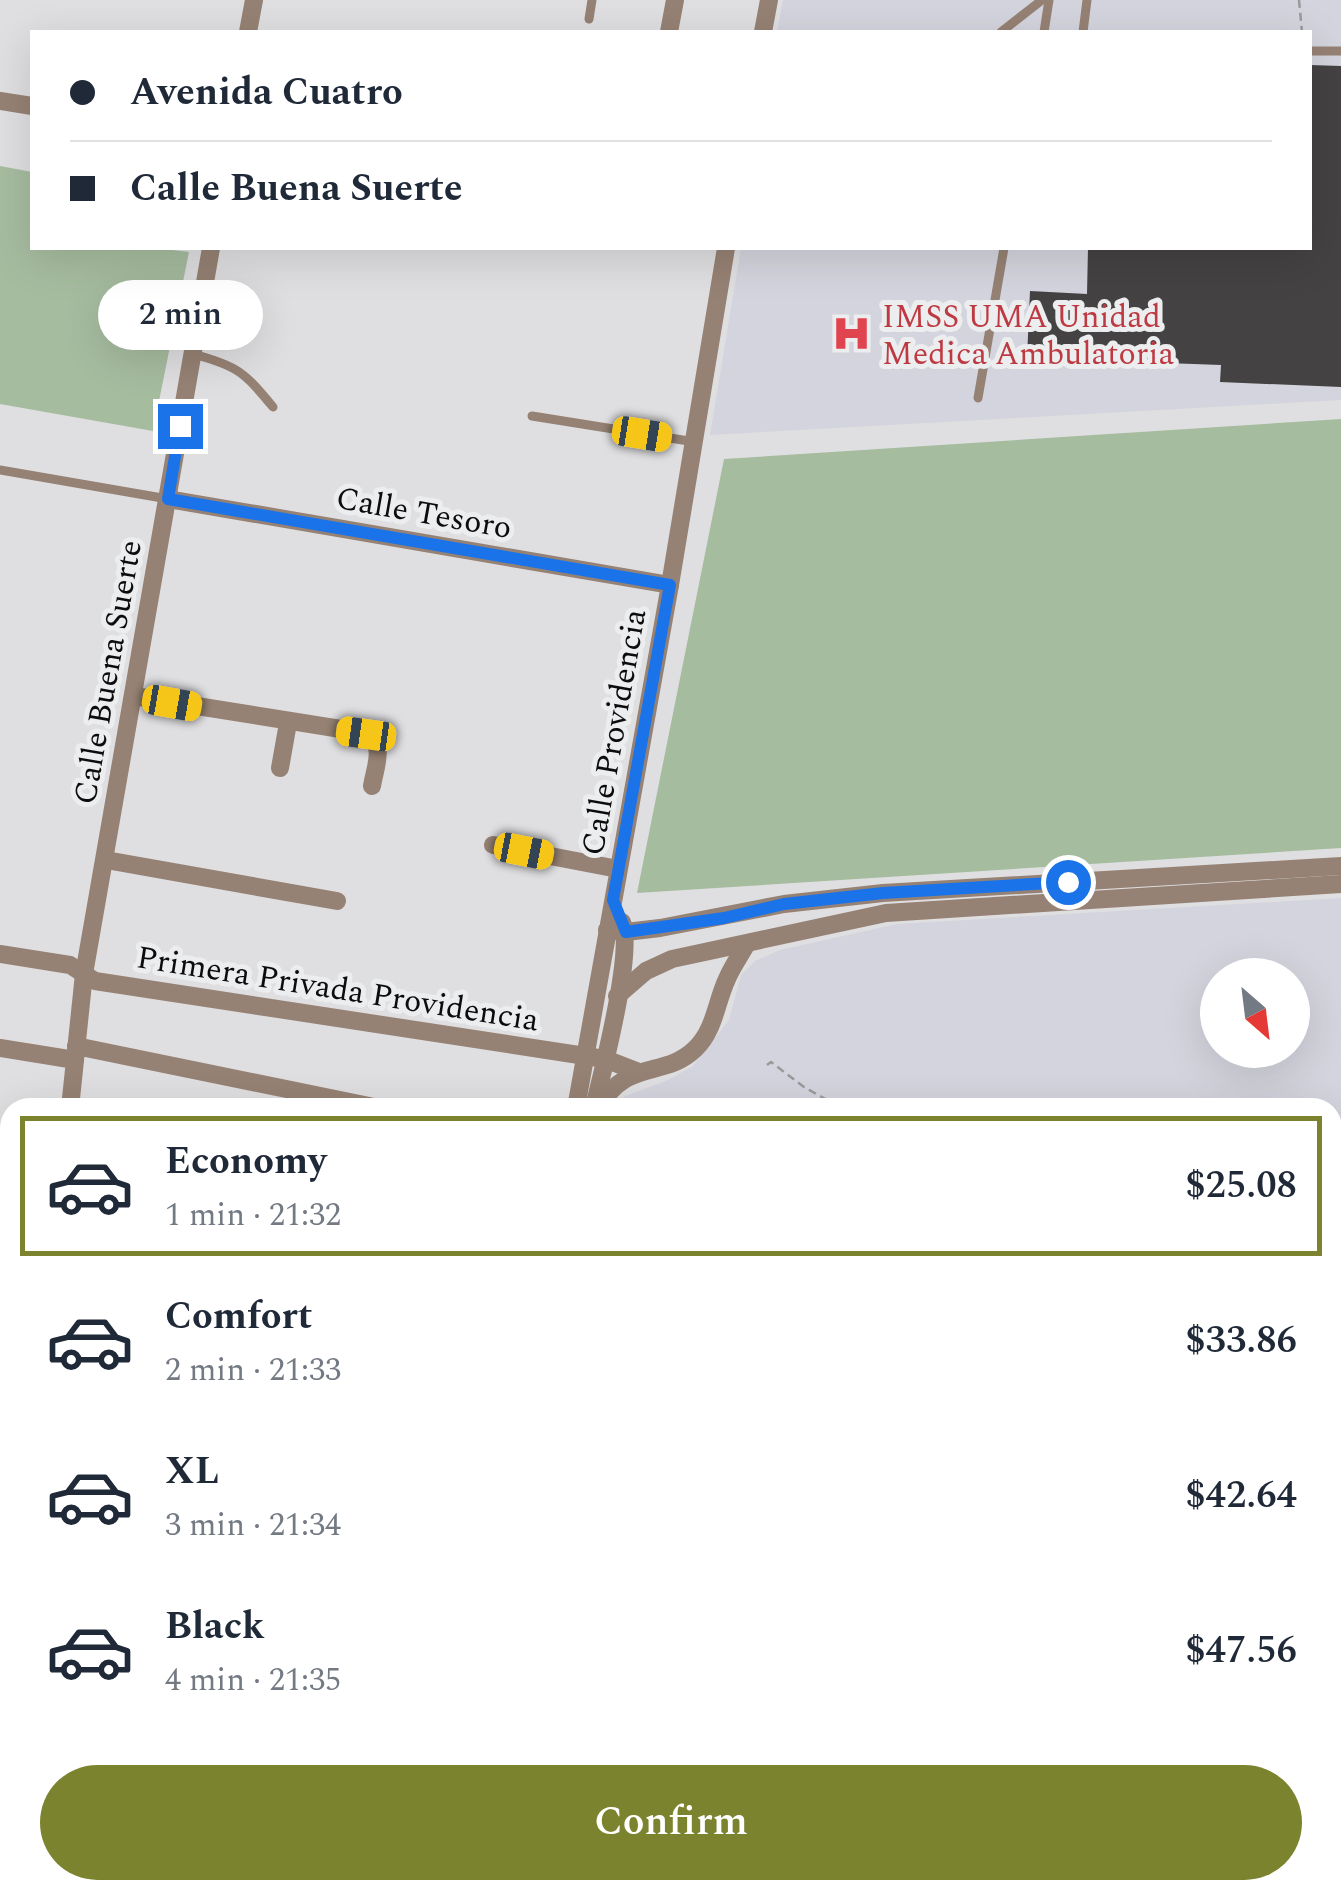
<!DOCTYPE html>
<html lang="en">
<head>
<meta charset="utf-8">
<style>
  :root { --surface:#fff; --page:#f2f2f3; --text:#1f2937; --muted:#747a83; --line:#e0e1e3; --accent:#7c832f }
  body { margin:0; font-family:Spectral,serif; background:var(--page); color:var(--text); height:100vh; display:flex; flex-direction:column; font-size:38px; white-space:nowrap }
  * { box-sizing:border-box; margin:0 }
  p { font-size:32px; color:var(--muted) }
  .icon { flex:none; width:55px; height:55px; fill:none; stroke:currentColor; stroke-width:2; stroke-linecap:round; stroke-linejoin:round }
  .map { position:relative; flex:1; overflow:hidden }
  .sheet { position:absolute; left:0px; top:1098px; width:1342px; height:802px; display:flex; flex-direction:column; background:var(--surface); border-radius:30px 30px 0 0; box-shadow:0 10px 40px #0002 }
  .sheet>* { flex:none }
  .hud { position:absolute; left:30px; top:30px; width:1282px; height:220px; border-radius:0px; box-shadow:0 10px 40px #0002; display:grid; align-content:center; height:220px; padding:0 40px; background:var(--surface) }
  .needle { width:65px; rotate:152deg }
  .controls { position:absolute; left:1200px; top:958px; display:grid; gap:20px }
  .controls a { display:grid; place-items:center; width:110px; height:110px; border-radius:50%; background:var(--surface); box-shadow:0 10px 40px #0002; font-size:50px }
  .end { position:absolute; width:45px; height:45px; margin:-22px; border:12px solid #1a73e8; background:#fff; box-shadow:0 0 0 5px #fff }
  .from { border-radius:50% }
  .bubble { position:absolute; height:70px; border-radius:35px; background:var(--surface); box-shadow:0 10px 40px #0002; font-size:32px; font-weight:600; line-height:70px; text-align:center }
  .car { position:absolute; width:30px; height:60px; margin:-30px -15px; border-radius:12px; box-shadow:0 0 8px 2px #0007; background:linear-gradient(#f5c518 24%,#345 0 40%,#f5c518 0 76%,#345 0 86%,#f5c518 0) }
  .hud b { display:flex; align-items:center; gap:35px; height:95px; font-size:38px }
  .hud b+b { border-top:2px solid var(--line) }
  .hud i { width:25px; height:25px; background:var(--text) }
  ul { padding:18px 0 0; list-style:none }
  li { display:flex; align-items:center; gap:30px; height:140px; margin:0 20px 15px; padding:0 20px; border:5px solid transparent; border-radius:0px }
  li div { flex:1 }
  li b { display:block; font-size:38px }
  li em { font-style:normal; font-weight:600 }
  li.active { border-color:var(--accent) }
  li>.icon { width:90px; height:90px; stroke-width:1.5 }
  .action { display:flex; gap:20px; margin-top:auto; padding:20px 40px }
  .action a { flex:1; height:115px; border-radius:60px; background:var(--accent); color:#fff; font-size:40px; font-weight:600; line-height:115px; text-align:center }
  .map>svg:first-child { display:block }
  .built { fill:#d3d4dd; fill-rule:evenodd }
  .green { fill:#a6bc9f }
  .building { fill:#444242 }
  .lines { fill:none; stroke-linecap:round; stroke-linejoin:round }
  .path { stroke:#9a9a9c; stroke-width:2.5; stroke-dasharray:8 5; stroke-linecap:butt }
  .lane { stroke:#968274; stroke-width:9 }
  .street { stroke:#968274; stroke-width:18 }
  .route { stroke:#1a73e8; stroke-width:12 }
  .labels { text-anchor:middle; stroke-width:10; stroke-linejoin:round; paint-order:stroke }
  .health-label { font-size:32px; fill:#be3a42; stroke:#ecedee; text-anchor:start }
  .street-label { font-size:32px; fill:#0c0c0d; stroke:#ecedee }
</style>
</head>
<body>
<div class="map">
<svg width="1341" height="1898" viewBox="0 0 1341 1898">
  <rect width="100%" height="100%" fill="#dfdfe1"/>
  <g class="built">
    <polygon points="783,0 1341,0 1341,400 710,435 741,248 1310,248 1310,32 777,32"/>
    <path d="M1341,898V1838L1332,1836V1108H612L625,1096L666,1081L693,1066L729,1020L741,975L755,961L780,950L897,924ZM1218,975H1292V1050H1218Z"/>
    <polygon points="426,1890 560,1890 599,1896 601,1890 686,1890 724,1898 425,1898"/>
  </g>
  <g class="green">
    <polygon points="0,166 32,172 32,248 157,248 189,252 153,431 0,404"/>
    <polygon points="1341,419 1341,848 637,893 724,459"/>
  </g>
  <polygon class="building" points="1310,65 1341,66 1341,387 1220,382 1221,365 1027,358 1030,291 1087,294 1088,248 1310,248"/>
  <g class="lines">
    <g class="path">
      <polyline points="1299,0 1302,32"/>
      <polyline points="767,1065 771,1062 804,1087 841,1108"/>
    </g>
    <g class="lane">
      <polyline points="589,19 592,0"/>
      <polyline points="1001,32 1042,0"/>
      <polyline points="1044,32 1049,0"/>
      <polyline points="1083,32 1087,0"/>
      <polyline points="1310,51 1341,51"/>
      <path d="M193,354C238,366 244,372 273,407"/>
      <polyline points="978,398 1004,248"/>
      <polyline points="532,416 695,442"/>
      <polyline points="0,470 168,499"/>
      <polyline points="1332,1257 1341,1254"/>
      <polyline points="0,1328 10,1330"/>
      <polyline points="1332,1395 1341,1400"/>
      <polyline points="440,1898 440,1890"/>
    </g>
    <g class="street">
      <polyline points="248,32 254,0"/>
      <polyline points="669,32 675,0"/>
      <polyline points="763,32 769,0"/>
      <polyline points="0,101 32,106"/>
      <polyline points="168,499 670,585"/>
      <path d="M134,696L366,733C386,745 375,767 372,786"/>
      <polyline points="280,768 288,723"/>
      <polyline points="493,845 618,869"/>
      <polyline points="106,860 337,901"/>
      <polyline points="607,930 626,932 660,928 784,904 883,893 1341,866"/>
      <polyline points="0,954 70,965 95,981 605,1059 636,1071"/>
      <polyline points="617,996 646,971 672,959 886,913 1341,884"/>
      <polyline points="76,1046 379,1108"/>
      <polyline points="0,1048 75,1060"/>
      <path d="M594,1107C603,1070 634,952 622,922"/>
      <polyline points="70,1108 84,974 211,248"/>
      <polyline points="576,1108 670,585 726,248"/>
      <path d="M599,1108C626,1058 664,1079 695,1049C715,1030 716,1002 727,979C732,967 740,956 746,945"/>
      <polyline points="0,1169 10,1171"/>
      <polyline points="0,1250 10,1252"/>
      <polyline points="0,1464 10,1466"/>
      <polyline points="0,1550 10,1494"/>
      <polyline points="0,1621 10,1623"/>
      <polyline points="0,1717 10,1718"/>
      <polyline points="0,1800 10,1802"/>
      <polyline points="1332,1849 1341,1851"/>
      <polyline points="1332,1866 1341,1868"/>
      <polyline points="0,1883 10,1885"/>
      <polyline points="38,1890 83,1898"/>
      <polyline points="1310,1890 1339,1898"/>
      <polyline points="1158,1898 1161,1890"/>
      <polyline points="1228,1898 1230,1890"/>
    </g>
  </g>
  <g class="lines">
    <polyline class="route" points="180,426 168,499 670,585 613,900 626,932 724,918 784,904 883,893 1068,882"/>
  </g>
  <defs>
    <symbol id="hospital-bare" viewBox="-9 -9 18 18"><path d="M-5-5h3v3.5h4V-5h3V5h-3V1.5h-4V5h-3Z" fill="#e0444e" stroke="#ecedee" stroke-width="2.5" paint-order="stroke"/></symbol>
  </defs>
  <g fill-rule="evenodd">
    <use href="#hospital-bare" x="824" y="306" width="55" height="55"/>
  </g>
  <g class="labels">
    <g class="health-label">
      <text x="882" y="327">IMSS UMA Unidad<tspan x="882" dy="37">Medica Ambulatoria</tspan></text>
    </g>
    <g class="street-label">
      <text transform="translate(424 512) rotate(10)" y="11">Calle Tesoro</text>
      <text transform="translate(107 672) rotate(-80)" y="11">Calle Buena Suerte</text>
      <text transform="translate(613 732) rotate(-80)" y="11">Calle Providencia</text>
      <text transform="translate(338 988) rotate(9)" y="11">Primera Privada Providencia</text>
    </g>
  </g>
</svg>
<div class="controls">
<a><svg class="needle" viewBox="-14 -14 28 28"><path d="M0-13l5 13h-10z" fill="#e53935"/><path d="M0 13l5-13h-10z" fill="#747a83"/></svg></a>
</div>
<i class="end from" style="left:1068px;top:882px"></i>
<i class="end" style="left:180px;top:426px"></i>
<div class="bubble" style="left:98px;top:280px;width:165px">2 min</div>
<i class="car" style="left:642px;top:434px;rotate:99deg"></i>
<i class="car" style="left:172px;top:703px;rotate:100deg"></i>
<i class="car" style="left:366px;top:734px;rotate:278deg"></i>
<i class="car" style="left:524px;top:851px;rotate:101deg"></i>
<div class="hud">
<b><i class="from"></i>Avenida Cuatro</b>
<b><i></i>Calle Buena Suerte</b>
</div>
<section class="sheet">
<ul>
<li class="active"><svg class="icon" aria-label="car" viewBox="0 0 24 24"><path d="M5 17H2v-5l4-1 3-4h7l3 4 3 1v5h-3M9 17h6M6 11h13"/><circle cx="7" cy="17" r="2"/><circle cx="17" cy="17" r="2"/></svg><div><b>Economy</b><p>1 min · 21:32</p></div><em>$25.08</em></li>
<li><svg class="icon" aria-label="car" viewBox="0 0 24 24"><path d="M5 17H2v-5l4-1 3-4h7l3 4 3 1v5h-3M9 17h6M6 11h13"/><circle cx="7" cy="17" r="2"/><circle cx="17" cy="17" r="2"/></svg><div><b>Comfort</b><p>2 min · 21:33</p></div><em>$33.86</em></li>
<li><svg class="icon" aria-label="car" viewBox="0 0 24 24"><path d="M5 17H2v-5l4-1 3-4h7l3 4 3 1v5h-3M9 17h6M6 11h13"/><circle cx="7" cy="17" r="2"/><circle cx="17" cy="17" r="2"/></svg><div><b>XL</b><p>3 min · 21:34</p></div><em>$42.64</em></li>
<li><svg class="icon" aria-label="car" viewBox="0 0 24 24"><path d="M5 17H2v-5l4-1 3-4h7l3 4 3 1v5h-3M9 17h6M6 11h13"/><circle cx="7" cy="17" r="2"/><circle cx="17" cy="17" r="2"/></svg><div><b>Black</b><p>4 min · 21:35</p></div><em>$47.56</em></li>
</ul>
<div class="action"><a>Confirm</a></div>
</section>
</div>
</body>
</html>
